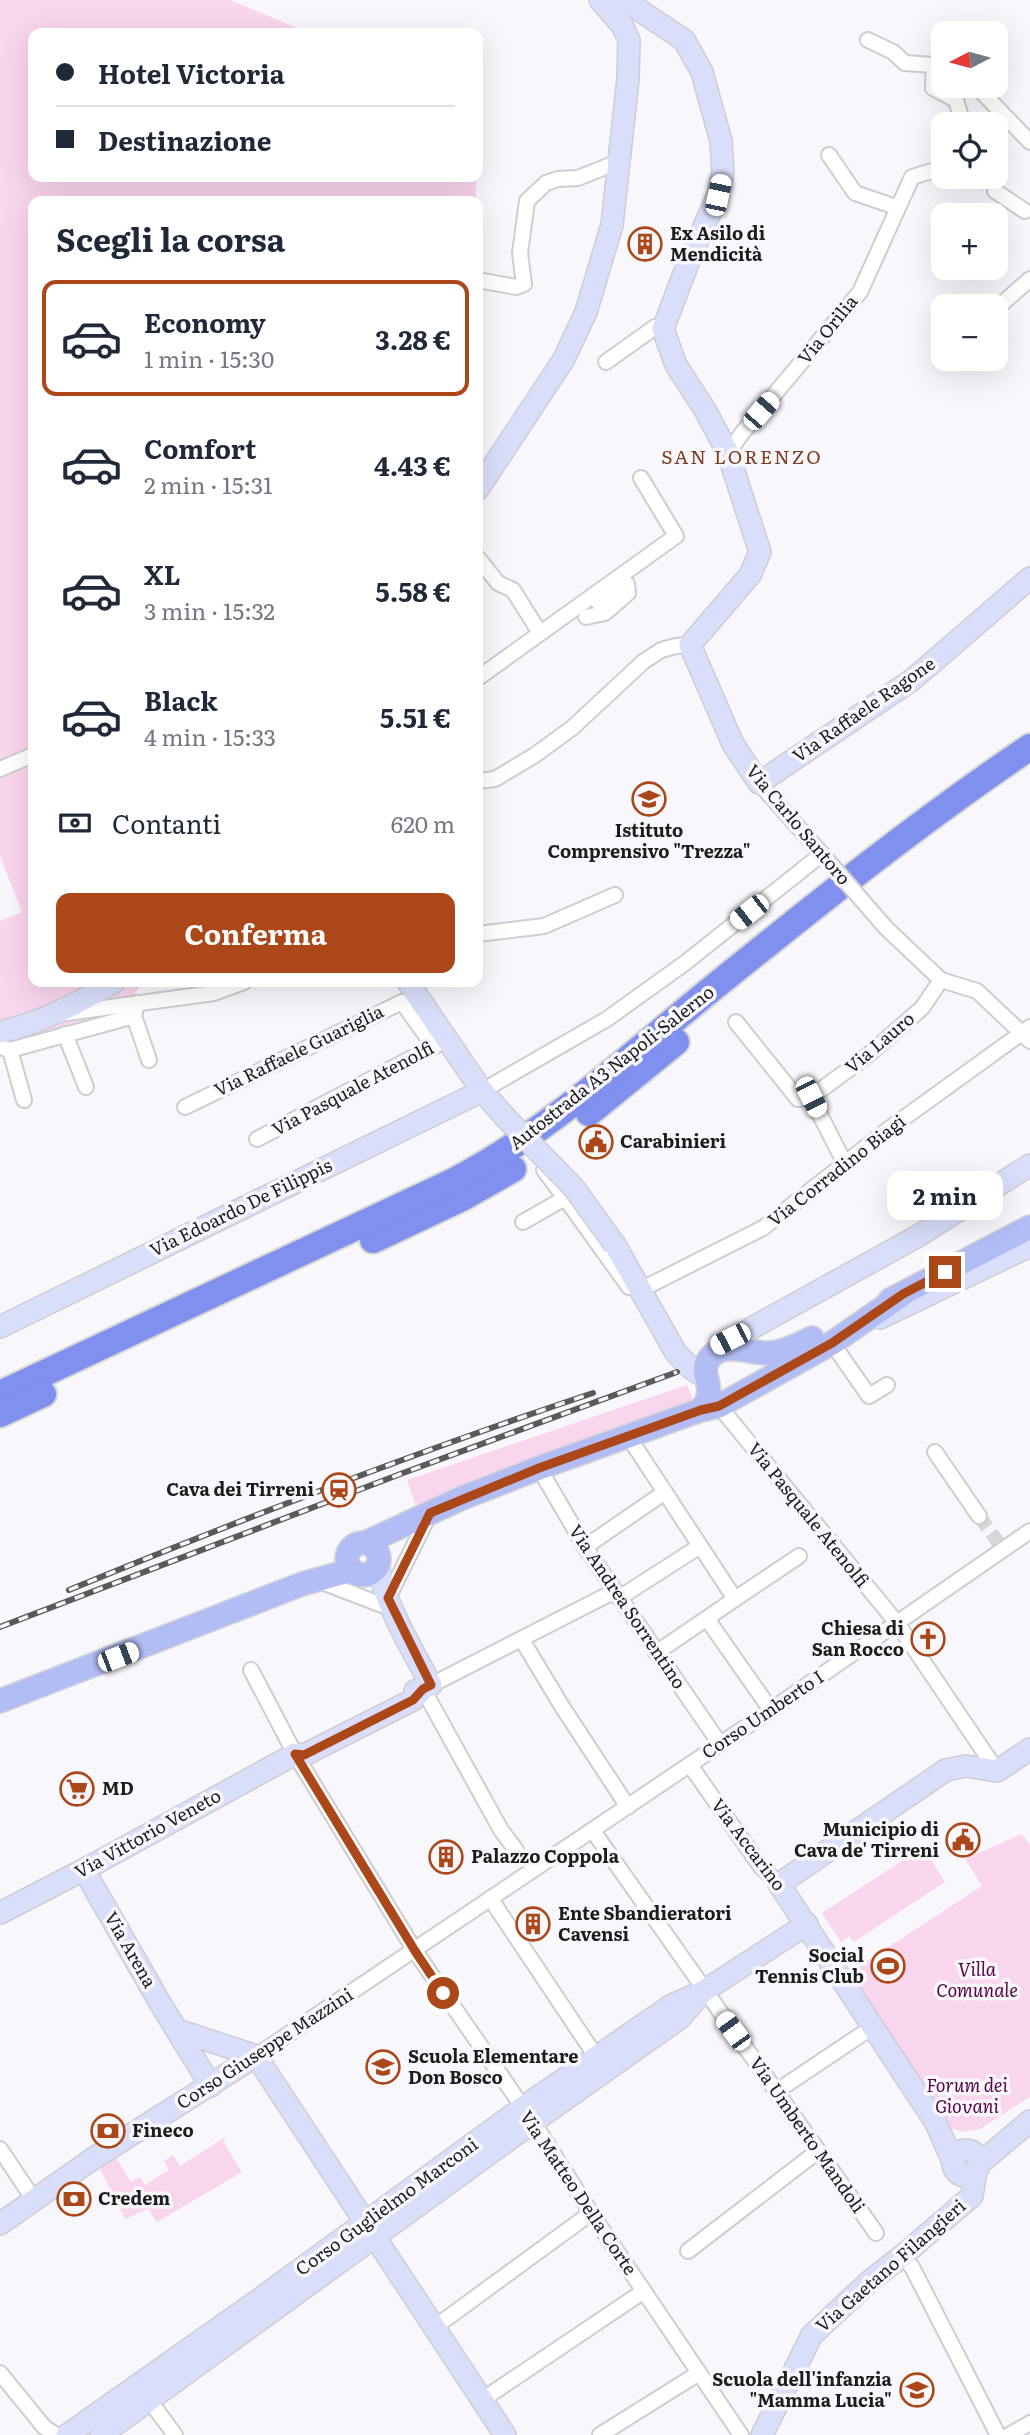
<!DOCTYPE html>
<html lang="it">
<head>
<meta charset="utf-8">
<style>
  :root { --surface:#fff; --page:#f2f2f3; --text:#1f2937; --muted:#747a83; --line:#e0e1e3; --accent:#ab4718 }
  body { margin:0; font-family:Literata,serif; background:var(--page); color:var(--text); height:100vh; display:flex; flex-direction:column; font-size:26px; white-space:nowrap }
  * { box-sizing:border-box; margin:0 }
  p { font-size:23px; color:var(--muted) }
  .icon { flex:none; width:38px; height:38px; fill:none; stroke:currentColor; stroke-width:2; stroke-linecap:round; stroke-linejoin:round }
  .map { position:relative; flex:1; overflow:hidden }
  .sheet { position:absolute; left:28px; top:196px; width:455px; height:791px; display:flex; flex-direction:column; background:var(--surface); border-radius:14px; box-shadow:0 7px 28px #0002 }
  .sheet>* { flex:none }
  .banner { position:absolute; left:28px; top:28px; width:455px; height:154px; border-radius:14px; box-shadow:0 7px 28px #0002; display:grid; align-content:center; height:154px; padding:0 28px; background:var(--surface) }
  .needle { width:46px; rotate:264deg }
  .fabs { position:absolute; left:931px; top:21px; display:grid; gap:14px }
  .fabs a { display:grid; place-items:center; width:77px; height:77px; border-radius:14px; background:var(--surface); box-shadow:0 7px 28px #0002; font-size:35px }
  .end { position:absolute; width:32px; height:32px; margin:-16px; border:9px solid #ab4718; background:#fff; box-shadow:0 0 0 4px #fff }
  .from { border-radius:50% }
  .bubble { position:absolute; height:49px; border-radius:14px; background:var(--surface); box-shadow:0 7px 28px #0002; font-size:23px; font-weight:700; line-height:49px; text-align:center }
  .car { position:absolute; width:21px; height:42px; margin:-21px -10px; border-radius:9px; box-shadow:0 0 5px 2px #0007; background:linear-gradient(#fff 24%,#345 0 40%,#fff 0 76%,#345 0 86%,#fff 0) }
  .banner b { display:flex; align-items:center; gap:24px; height:66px; font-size:26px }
  .banner b+b { border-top:2px solid var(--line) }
  .banner i { width:18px; height:18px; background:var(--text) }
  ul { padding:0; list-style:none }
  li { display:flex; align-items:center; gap:21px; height:116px; margin:0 14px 10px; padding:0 14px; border:4px solid transparent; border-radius:14px }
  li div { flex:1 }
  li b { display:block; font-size:26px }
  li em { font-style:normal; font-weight:700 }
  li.on { border-color:var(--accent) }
  li>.icon { width:63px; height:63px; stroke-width:1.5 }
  h2 { padding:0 28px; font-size:32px; line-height:84px }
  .pay { display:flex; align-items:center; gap:18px; height:77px; padding:0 28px; font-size:26px }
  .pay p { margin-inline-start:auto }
  .action { display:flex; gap:14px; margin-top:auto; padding:14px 28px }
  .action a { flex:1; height:80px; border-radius:14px; background:var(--accent); color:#fff; font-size:28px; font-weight:700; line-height:80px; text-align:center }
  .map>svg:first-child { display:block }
  .green { fill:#fad5ee }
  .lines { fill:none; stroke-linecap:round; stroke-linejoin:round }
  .street-tunnel { stroke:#d7d6db; stroke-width:14; stroke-dasharray:14 7; stroke-linecap:butt }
  .street-casing { stroke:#cecdd1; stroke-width:18 }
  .secondary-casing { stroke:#cecdd1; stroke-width:24 }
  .primary-casing { stroke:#d6d6d6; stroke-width:26 }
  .highway-casing { stroke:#d6d6d6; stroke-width:30 }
  .street { stroke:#fff; stroke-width:14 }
  .secondary { stroke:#d9defa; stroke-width:21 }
  .primary { stroke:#b2bcf5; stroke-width:23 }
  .highway { stroke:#7f90ef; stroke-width:26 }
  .rail-casing { stroke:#5a595b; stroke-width:6 }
  .rail { stroke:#f8f7fc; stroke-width:3.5; stroke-dasharray:10; stroke-linecap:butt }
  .street-bridge-casing { stroke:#cecdd1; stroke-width:18; stroke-linecap:butt }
  .secondary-bridge-casing { stroke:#cecdd1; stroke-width:24; stroke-linecap:butt }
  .street-bridge { stroke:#fff; stroke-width:14 }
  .secondary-bridge { stroke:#d9defa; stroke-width:21 }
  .route { stroke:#ab4718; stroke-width:9 }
  .labels { text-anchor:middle; stroke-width:7; stroke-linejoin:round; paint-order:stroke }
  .poi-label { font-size:18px; font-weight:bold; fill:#1c1b1d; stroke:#f8f7fc; text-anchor:start }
  .street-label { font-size:18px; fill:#1c1b1d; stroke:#f8f7fc }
  .park-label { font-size:18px; font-style:italic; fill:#580348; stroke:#f8f7fc }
  .neighbourhood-label { font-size:19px; letter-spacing:2px; fill:#7f3d21; stroke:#f8f7fc }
</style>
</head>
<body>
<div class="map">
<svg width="1030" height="2435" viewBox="0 0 1030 2435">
  <rect width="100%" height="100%" fill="#f8f7fc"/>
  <g class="green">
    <polygon points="0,0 230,0 309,33 33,33 33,177 476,177 476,201 33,201 33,982 143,982 118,1016 0,1042 0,921 22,912 0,856"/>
    <polygon points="687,1385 695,1404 423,1506 415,1503 407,1480"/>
    <polygon points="1022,1834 1030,1845 1030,2097 980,2129 963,2132 946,2126 847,1974 982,1886 965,1859"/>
    <polygon points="923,1847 945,1882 854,1942 849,1936 841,1942 822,1913"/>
    <polygon points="225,2137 224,2143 242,2172 157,2222 148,2209 125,2219 98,2165 115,2156 131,2182 140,2177 145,2185 169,2170 164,2161 173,2155 180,2166"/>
  </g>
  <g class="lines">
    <g class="street-tunnel">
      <polyline points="974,177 995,191"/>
      <polyline points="979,1516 1001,1546"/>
    </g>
    <defs>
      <g id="street">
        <polyline points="868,40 893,52 905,63 934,65 943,69"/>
        <polyline points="934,65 933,88 956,100 961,117 957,124"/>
        <polyline points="976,86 1030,142"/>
        <polyline points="943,146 941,150 943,154"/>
        <polyline points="829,155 855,193 896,207"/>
        <polyline points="995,191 1025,211"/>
        <polyline points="478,280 516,287 524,284 520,253 527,201 546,183 558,179 578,178 608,166 619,165"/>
        <polyline points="996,309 1030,279"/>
        <polyline points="606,362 655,327 663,329"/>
        <polyline points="728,453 743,432 860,292 912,177 935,170 943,164"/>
        <polyline points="478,558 498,583 513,590 540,633"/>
        <polyline points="586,617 605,613 628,593 627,584 598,602"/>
        <polyline points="478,678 676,536 641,478"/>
        <polyline points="0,769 33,755"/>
        <polyline points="478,781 495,779 535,755 572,728 643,662 661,650 676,646 690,645"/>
        <polyline points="886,928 941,980 977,991 1030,1041"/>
        <polyline points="478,934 544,926 615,895"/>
        <polyline points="67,1013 214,993 244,982"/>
        <polyline points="134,1016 149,1060"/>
        <polyline points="736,1022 798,1099 811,1097"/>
        <polyline points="65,1034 86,1087"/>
        <polyline points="0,1047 10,1050 134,1016 137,1003"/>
        <polyline points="10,1050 24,1100"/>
        <polyline points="482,1091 607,1019 685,963 822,854 759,783"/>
        <polyline points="185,1107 402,1002 434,1047"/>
        <polyline points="257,1139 442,1042"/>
        <polyline points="845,1164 811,1097 867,1056 922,1008 941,980"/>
        <polyline points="544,1170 565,1198"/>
        <polyline points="523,1222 565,1198 629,1287"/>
        <polyline points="642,1289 763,1228 886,1131 1030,1027"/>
        <polyline points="832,1343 869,1396 887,1385"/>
        <polyline points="719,1406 897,1623 997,1771"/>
        <polyline points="628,1436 735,1599 656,1653"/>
        <polyline points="935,1452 979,1516"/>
        <polyline points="539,1468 585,1547 720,1744"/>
        <polyline points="585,1547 665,1492"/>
        <polyline points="317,1580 382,1605"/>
        <polyline points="388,1598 430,1513"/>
        <polyline points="619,1598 700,1546"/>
        <polyline points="735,1599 799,1556"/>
        <polyline points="707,1619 771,1710"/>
        <polyline points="522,1640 563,1708 628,1807"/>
        <polyline points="251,1670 295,1754 415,1951 533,2122 591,2213 741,2435"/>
        <polyline points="431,1685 615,1591"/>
        <polyline points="423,1689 501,1830 516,1850"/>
        <polyline points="690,1765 761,1867 779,1884"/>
        <polyline points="593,1831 876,2233"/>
        <polyline points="490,1898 601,2064"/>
        <polyline points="256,2056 771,1710 1030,1531"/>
        <polyline points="777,2091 874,2026"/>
        <polyline points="0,2149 34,2200"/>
        <polyline points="688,2251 818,2151"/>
        <polyline points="902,2256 912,2267 998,2435"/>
        <polyline points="435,2327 591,2213"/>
        <polyline points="0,2373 44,2427 56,2435"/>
        <polyline points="482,2400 644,2291"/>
        <polyline points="150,2401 175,2435"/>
        <polyline points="600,2435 699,2373"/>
        <polyline points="1009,2435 1030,2423"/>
      </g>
      <g id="secondary">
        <polyline points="624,0 684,40 702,72 721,141 723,172 718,195 690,258 663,329 676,365 705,410 728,453 760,552 750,575 690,645 733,744 759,783 912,680 1030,578"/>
        <polyline points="478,489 564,359 586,312 612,225 628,79 629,40 622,25 600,0"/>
        <polyline points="408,982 482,1091 505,1117"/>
        <path d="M0,1032C42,1023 77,1003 114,982"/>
        <polyline points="615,1245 676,1353 692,1369 706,1378"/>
        <polyline points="880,1318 1030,1246"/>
        <polyline points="0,1327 482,1091"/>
        <polyline points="725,1349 750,1329 918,1236 1030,1165"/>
        <path d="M378,1565C385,1605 412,1649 431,1685L415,1691"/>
        <polyline points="84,1870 160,2003 211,2086"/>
        <polyline points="0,1913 89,1867 295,1754 304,1755 413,1700 423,1689"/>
        <polyline points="177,2030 256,2056"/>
        <polyline points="256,2056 505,2435"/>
        <circle cx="966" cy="2163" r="13"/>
        <polyline points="953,2162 936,2123 779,1884 946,1770 966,1766 997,1771 1030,1749"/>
        <polyline points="979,2164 1030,2121"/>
        <polyline points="0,2224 94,2158 256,2056"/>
        <polyline points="67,2435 257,2301 522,2108 672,2005 704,1991 807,1924"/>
        <polyline points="101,2435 533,2122 680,2018 700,1995"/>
        <polyline points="762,2435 812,2335 870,2281 902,2256 972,2196 976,2171"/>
      </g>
      <g id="primary">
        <polyline points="890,1300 1030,1227"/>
        <path d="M701,1410C720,1386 697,1376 709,1359C723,1339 751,1355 771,1353C786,1352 799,1344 812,1338"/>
        <polyline points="365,1543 460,1499 539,1468 701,1410 719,1406 832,1343 903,1294"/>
        <circle cx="363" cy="1559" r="16"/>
        <polyline points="0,1701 302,1584 352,1570"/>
      </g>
      <g id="highway">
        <polyline points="589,1113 676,1042"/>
        <polyline points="373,1240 462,1198 513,1169"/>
        <path d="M0,1394L452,1182C549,1132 629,1056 714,987C817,904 920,821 1030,747"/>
        <polyline points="0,1414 43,1394"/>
      </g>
    </defs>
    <use href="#street" class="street-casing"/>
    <use href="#secondary" class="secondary-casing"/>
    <use href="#primary" class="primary-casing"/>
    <use href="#highway" class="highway-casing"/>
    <use href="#street" class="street"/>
    <use href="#secondary" class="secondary"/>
    <use href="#primary" class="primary"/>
    <use href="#highway" class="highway"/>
    <defs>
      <g id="rail">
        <path d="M69,1590C242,1519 416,1452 593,1393"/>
        <polyline points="0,1627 403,1473 677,1372"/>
      </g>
    </defs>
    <use href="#rail" class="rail-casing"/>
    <use href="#rail" class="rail"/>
    <defs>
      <polyline id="street-bridge" points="822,854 886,928"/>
      <polyline id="secondary-bridge" points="505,1117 574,1188 615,1245"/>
    </defs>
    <use href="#street-bridge" class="street-bridge-casing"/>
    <use href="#secondary-bridge" class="secondary-bridge-casing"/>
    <use href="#street-bridge" class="street-bridge"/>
    <use href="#secondary-bridge" class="secondary-bridge"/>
  </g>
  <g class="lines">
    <polyline class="route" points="443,1993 415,1951 295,1754 304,1755 413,1700 423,1689 431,1685 388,1598 430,1513 539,1468 701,1410 719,1406 832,1343 903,1294 945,1272"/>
  </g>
  <defs>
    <symbol id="building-ring" viewBox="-11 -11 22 22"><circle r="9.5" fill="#f8f7fc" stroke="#ab4718" stroke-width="1.5"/><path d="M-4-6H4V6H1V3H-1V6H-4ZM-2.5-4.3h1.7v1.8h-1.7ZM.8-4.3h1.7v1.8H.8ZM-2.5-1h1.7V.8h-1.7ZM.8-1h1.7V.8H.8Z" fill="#ab4718"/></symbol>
    <symbol id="school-ring" viewBox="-11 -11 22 22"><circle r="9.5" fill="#f8f7fc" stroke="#ab4718" stroke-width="1.5"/><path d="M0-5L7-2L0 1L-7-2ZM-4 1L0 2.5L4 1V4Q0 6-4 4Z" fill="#ab4718"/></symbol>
    <symbol id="civic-ring" viewBox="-11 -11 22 22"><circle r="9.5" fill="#f8f7fc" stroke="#ab4718" stroke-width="1.5"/><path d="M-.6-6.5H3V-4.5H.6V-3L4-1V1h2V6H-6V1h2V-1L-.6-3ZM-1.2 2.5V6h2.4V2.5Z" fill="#ab4718"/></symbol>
    <symbol id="station-ring" viewBox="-11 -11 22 22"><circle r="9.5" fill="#f8f7fc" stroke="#ab4718" stroke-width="1.5"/><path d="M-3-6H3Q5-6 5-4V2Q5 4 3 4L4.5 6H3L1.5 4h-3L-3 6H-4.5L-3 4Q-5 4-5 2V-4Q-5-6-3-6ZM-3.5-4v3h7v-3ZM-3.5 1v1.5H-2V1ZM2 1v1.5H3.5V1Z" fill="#ab4718"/></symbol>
    <symbol id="church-ring" viewBox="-11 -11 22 22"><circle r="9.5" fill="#f8f7fc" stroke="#ab4718" stroke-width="1.5"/><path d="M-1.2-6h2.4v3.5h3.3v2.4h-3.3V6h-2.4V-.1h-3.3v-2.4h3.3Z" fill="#ab4718"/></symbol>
    <symbol id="supermarket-ring" viewBox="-11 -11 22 22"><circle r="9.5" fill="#f8f7fc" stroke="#ab4718" stroke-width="1.5"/><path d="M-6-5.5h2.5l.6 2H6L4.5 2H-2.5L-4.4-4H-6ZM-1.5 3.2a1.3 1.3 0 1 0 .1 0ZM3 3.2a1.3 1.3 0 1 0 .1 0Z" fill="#ab4718"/></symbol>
    <symbol id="stadium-ring" viewBox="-11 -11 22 22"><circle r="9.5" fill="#f8f7fc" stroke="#ab4718" stroke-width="1.5"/><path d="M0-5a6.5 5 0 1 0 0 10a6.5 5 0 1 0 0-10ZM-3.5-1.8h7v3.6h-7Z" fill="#ab4718"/></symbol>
    <symbol id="bank-ring" viewBox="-11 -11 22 22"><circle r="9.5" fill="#f8f7fc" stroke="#ab4718" stroke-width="1.5"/><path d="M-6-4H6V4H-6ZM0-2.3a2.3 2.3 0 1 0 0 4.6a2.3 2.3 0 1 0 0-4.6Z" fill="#ab4718"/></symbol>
  </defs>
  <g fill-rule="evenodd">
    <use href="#building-ring" x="626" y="225" width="38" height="38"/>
    <use href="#school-ring" x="630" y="780" width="38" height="38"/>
    <use href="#civic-ring" x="577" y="1123" width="38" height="38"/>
    <use href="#station-ring" x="320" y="1471" width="38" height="38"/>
    <use href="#church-ring" x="909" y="1620" width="38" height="38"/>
    <use href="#supermarket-ring" x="58" y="1770" width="38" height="38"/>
    <use href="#civic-ring" x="944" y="1821" width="38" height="38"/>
    <use href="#building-ring" x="427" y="1838" width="38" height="38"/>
    <use href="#building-ring" x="514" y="1905" width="38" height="38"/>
    <use href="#stadium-ring" x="869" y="1947" width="38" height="38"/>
    <use href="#school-ring" x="364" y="2048" width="38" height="38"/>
    <use href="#bank-ring" x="89" y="2112" width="38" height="38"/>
    <use href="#bank-ring" x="55" y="2180" width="38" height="38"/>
    <use href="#school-ring" x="898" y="2371" width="38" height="38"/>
  </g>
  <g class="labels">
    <g class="poi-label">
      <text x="670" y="240">Ex Asilo di<tspan x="670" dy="21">Mendicità</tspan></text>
      <text x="649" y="837" text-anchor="middle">Istituto<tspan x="649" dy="21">Comprensivo "Trezza"</tspan></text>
      <text x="620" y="1148">Carabinieri</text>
      <text x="314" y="1496" text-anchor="end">Cava dei Tirreni</text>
      <text x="904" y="1635" text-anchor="end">Chiesa di<tspan x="904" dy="21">San Rocco</tspan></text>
      <text x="102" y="1795">MD</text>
      <text x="939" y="1836" text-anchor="end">Municipio di<tspan x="939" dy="21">Cava de' Tirreni</tspan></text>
      <text x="471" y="1863">Palazzo Coppola</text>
      <text x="558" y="1920">Ente Sbandieratori<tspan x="558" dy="21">Cavensi</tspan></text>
      <text x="864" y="1962" text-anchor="end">Social<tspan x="864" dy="21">Tennis Club</tspan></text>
      <text x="408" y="2063">Scuola Elementare<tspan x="408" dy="21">Don Bosco</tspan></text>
      <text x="132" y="2137">Fineco</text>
      <text x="98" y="2205">Credem</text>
      <text x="892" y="2386" text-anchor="end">Scuola dell'infanzia<tspan x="892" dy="21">"Mamma Lucia"</tspan></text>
    </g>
    <g class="street-label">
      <text transform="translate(828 330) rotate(-51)" y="6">Via Orilia</text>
      <text transform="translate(864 710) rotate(-35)" y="6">Via Raffaele Ragone</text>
      <text transform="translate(798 825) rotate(50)" y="6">Via Carlo Santoro</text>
      <text transform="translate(880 1043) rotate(-40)" y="6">Via Lauro</text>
      <text transform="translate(299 1051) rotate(-26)" y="6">Via Raffaele Guariglia</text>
      <text transform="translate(612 1068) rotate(-38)" y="6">Autostrada A3 Napoli-Salerno</text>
      <text transform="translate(353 1089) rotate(-28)" y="6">Via Pasquale Atenolfi</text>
      <text transform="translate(837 1171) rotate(-38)" y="6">Via Corradino Biagi</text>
      <text transform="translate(241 1208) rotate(-26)" y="6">Via Edoardo De Filippis</text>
      <text transform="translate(808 1515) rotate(51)" y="6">Via Pasquale Atenolfi</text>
      <text transform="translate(627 1607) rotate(56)" y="6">Via Andrea Sorrentino</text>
      <text transform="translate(763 1715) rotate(-34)" y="6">Corso Umberto I</text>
      <text transform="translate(148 1834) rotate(-29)" y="6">Via Vittorio Veneto</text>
      <text transform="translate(748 1845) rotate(53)" y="6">Via Accarino</text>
      <text transform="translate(130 1950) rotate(60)" y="6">Via Arena</text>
      <text transform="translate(265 2049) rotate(-33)" y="6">Corso Giuseppe Mazzini</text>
      <text transform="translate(807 2135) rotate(55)" y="6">Via Umberto Mandoli</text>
      <text transform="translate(578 2193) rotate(56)" y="6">Via Matteo Della Corte</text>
      <text transform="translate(387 2207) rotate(-36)" y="6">Corso Guglielmo Marconi</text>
      <text transform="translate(891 2266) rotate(-41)" y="6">Via Gaetano Filangieri</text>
    </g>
    <g class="park-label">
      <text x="977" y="1976">Villa<tspan x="977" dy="21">Comunale</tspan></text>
      <text x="967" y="2092">Forum dei<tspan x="967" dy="21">Giovani</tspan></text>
    </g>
    <g class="neighbourhood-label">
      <text x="742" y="464">SAN LORENZO</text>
    </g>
  </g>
</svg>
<div class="fabs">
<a><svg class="needle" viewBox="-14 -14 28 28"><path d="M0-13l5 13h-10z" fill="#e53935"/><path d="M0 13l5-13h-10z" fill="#747a83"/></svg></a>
<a><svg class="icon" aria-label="locate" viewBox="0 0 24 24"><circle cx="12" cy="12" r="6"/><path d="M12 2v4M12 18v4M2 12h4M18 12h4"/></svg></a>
<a>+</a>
<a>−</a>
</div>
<i class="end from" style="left:443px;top:1993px"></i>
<i class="end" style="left:945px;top:1272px"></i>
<div class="bubble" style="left:887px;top:1171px;width:116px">2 min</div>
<i class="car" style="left:718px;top:195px;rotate:12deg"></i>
<i class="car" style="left:761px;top:411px;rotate:41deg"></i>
<i class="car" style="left:749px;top:912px;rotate:232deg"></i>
<i class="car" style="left:811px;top:1097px;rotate:153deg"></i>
<i class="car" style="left:730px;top:1339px;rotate:243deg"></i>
<i class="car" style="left:118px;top:1657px;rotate:69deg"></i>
<i class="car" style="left:733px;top:2031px;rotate:324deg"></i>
<div class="banner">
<b><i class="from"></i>Hotel Victoria</b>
<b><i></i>Destinazione</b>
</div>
<section class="sheet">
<h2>Scegli la corsa</h2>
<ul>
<li class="on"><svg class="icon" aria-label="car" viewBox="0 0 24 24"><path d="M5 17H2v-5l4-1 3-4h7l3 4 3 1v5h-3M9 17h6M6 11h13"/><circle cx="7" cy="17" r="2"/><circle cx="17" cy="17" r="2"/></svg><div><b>Economy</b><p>1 min · 15:30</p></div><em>3.28 €</em></li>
<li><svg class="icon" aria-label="car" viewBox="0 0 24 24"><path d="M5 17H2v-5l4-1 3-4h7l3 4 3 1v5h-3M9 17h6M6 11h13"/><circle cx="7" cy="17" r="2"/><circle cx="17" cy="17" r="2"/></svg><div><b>Comfort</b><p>2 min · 15:31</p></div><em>4.43 €</em></li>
<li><svg class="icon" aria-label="car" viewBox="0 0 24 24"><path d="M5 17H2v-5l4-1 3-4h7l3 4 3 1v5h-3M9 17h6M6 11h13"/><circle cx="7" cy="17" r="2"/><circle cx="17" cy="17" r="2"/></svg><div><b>XL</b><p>3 min · 15:32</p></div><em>5.58 €</em></li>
<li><svg class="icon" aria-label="car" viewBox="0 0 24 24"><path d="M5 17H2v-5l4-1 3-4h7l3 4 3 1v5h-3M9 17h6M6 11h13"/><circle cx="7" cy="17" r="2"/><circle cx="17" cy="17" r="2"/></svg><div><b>Black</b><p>4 min · 15:33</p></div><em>5.51 €</em></li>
</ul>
<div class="pay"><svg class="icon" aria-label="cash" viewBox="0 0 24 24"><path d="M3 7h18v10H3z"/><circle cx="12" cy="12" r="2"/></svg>Contanti<p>620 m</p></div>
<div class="action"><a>Conferma</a></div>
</section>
</div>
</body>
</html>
